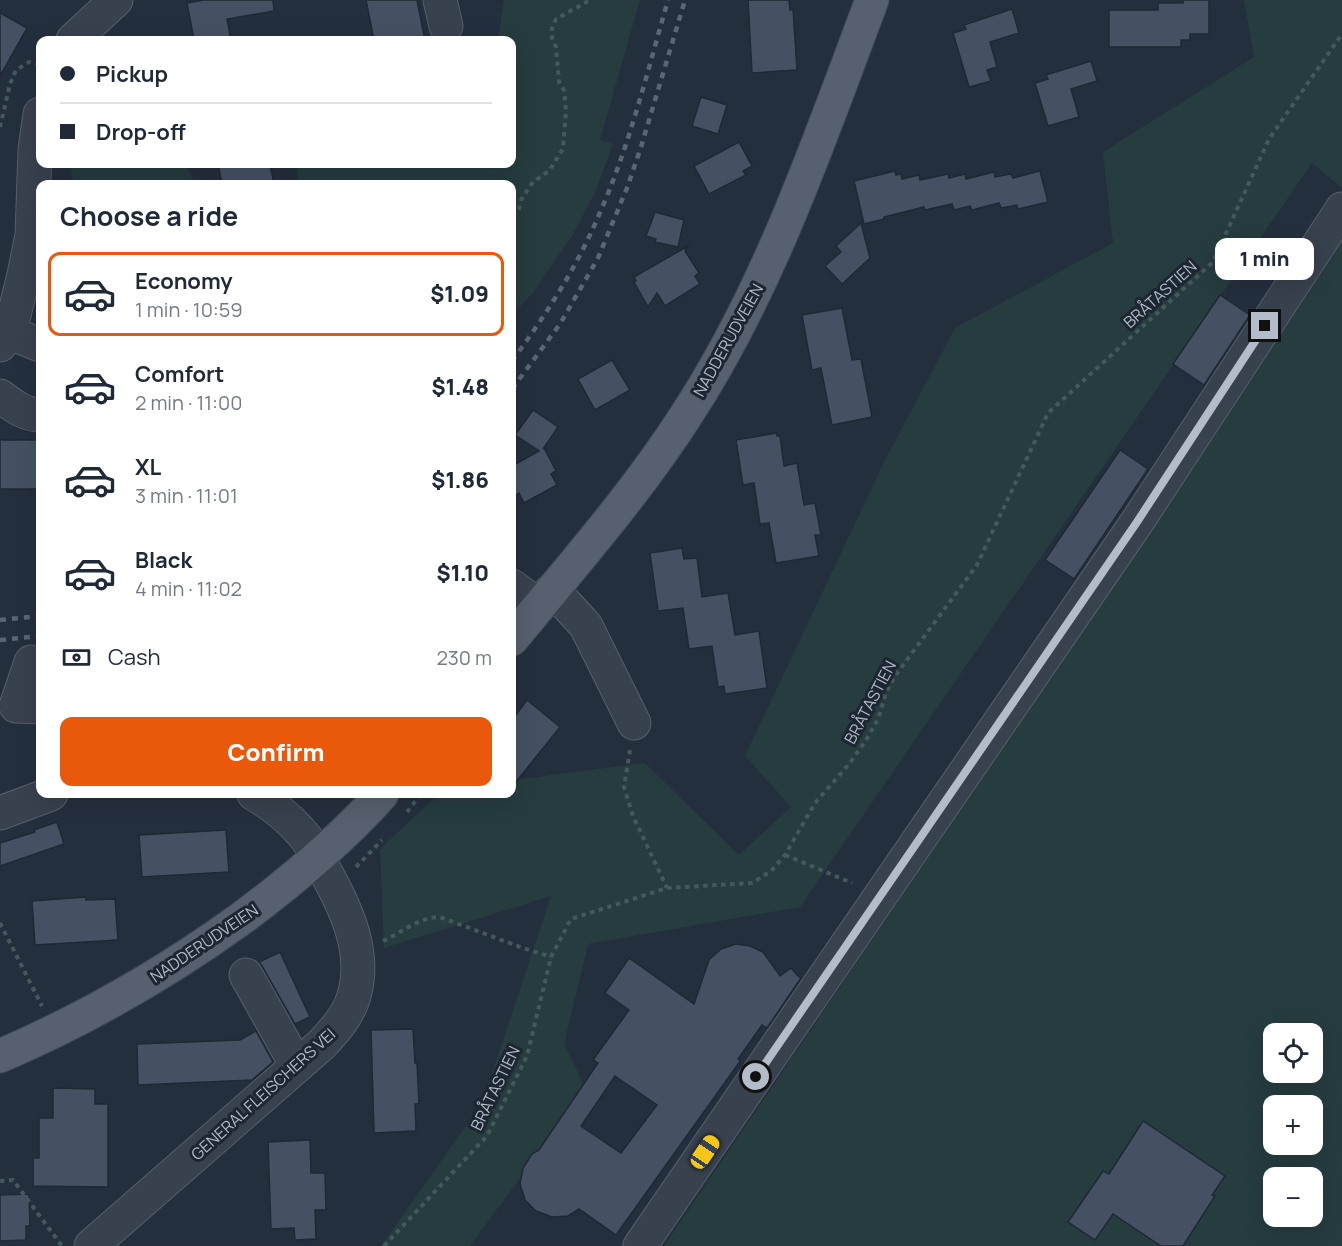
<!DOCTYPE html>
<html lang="en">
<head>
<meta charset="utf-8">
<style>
  :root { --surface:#fff; --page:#f6f6f7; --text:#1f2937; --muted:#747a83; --line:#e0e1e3; --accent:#ea580c }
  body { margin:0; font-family:Manrope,sans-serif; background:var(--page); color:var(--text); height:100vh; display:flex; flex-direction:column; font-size:22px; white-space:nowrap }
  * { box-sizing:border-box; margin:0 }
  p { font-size:20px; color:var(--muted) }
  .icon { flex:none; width:33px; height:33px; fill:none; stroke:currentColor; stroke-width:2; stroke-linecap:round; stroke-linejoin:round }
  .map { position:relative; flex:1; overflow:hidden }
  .drawer { position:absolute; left:36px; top:180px; width:480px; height:618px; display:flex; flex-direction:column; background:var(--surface); border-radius:12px; box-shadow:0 6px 24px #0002 }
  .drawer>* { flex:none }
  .guide { position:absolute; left:36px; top:36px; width:480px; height:132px; border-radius:12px; box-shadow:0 6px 24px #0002; display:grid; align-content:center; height:132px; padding:0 24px; background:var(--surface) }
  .tools { position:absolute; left:1263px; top:1023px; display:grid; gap:12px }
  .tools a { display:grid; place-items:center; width:60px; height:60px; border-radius:12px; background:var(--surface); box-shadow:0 6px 24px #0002; font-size:30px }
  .end { position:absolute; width:27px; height:27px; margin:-14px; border:8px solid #b4bcc9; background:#111; box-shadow:0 0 0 3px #111 }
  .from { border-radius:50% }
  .bubble { position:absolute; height:42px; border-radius:12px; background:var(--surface); box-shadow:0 6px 24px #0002; font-size:20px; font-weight:800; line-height:42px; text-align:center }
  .car { position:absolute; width:18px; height:36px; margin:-18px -9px; border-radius:8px; box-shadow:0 0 4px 2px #0007; background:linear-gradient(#f5c518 24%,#345 0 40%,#f5c518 0 76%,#345 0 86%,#f5c518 0) }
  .guide b { display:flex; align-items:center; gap:21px; height:57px; font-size:22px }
  .guide b+b { border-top:2px solid var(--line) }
  .guide i { width:15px; height:15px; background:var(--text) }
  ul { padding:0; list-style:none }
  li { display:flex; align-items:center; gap:18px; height:84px; margin:0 12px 9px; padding:0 12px; border:3px solid transparent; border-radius:12px }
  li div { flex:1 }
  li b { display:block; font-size:22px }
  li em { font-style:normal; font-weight:800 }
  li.current { border-color:var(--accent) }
  li>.icon { width:54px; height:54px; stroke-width:1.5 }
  h2 { padding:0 24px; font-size:27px; line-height:72px }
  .pay { display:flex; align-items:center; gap:15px; height:66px; padding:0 24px; font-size:22px }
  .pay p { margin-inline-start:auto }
  .action { display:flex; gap:12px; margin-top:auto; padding:12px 24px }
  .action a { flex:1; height:69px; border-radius:12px; background:var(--accent); color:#fff; font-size:24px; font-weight:800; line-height:69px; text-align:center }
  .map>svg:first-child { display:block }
  .green { fill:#263c3f; fill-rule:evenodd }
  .building { fill:#455162; stroke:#1f2835; stroke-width:1.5; fill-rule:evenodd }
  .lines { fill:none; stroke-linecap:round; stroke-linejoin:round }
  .minor-casing { stroke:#565f6c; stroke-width:35 }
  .major-casing { stroke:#414a57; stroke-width:35 }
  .path { stroke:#44595c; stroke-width:4; stroke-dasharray:4.5 4.5; stroke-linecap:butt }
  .minor { stroke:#38414e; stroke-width:33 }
  .major { stroke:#56606e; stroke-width:33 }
  .rail { stroke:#5a6575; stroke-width:4.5; stroke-dasharray:6 6; stroke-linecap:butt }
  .route { stroke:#b4bcc9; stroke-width:8 }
  .labels { text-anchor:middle; stroke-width:6; stroke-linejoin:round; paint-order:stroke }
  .street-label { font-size:16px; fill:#b4bcc9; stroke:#1d2633 }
</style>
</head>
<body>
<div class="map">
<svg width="1342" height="1246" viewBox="0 0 1342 1246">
  <rect width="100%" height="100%" fill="#242f3e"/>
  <g class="green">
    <polygon points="504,0 640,0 600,140 613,144 596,190 574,233 532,294 512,315 512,184 300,184 296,164 512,164 512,40 498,40"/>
    <polygon points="1244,0 1342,0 1342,188 1312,163 800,907 588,944 564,1044 586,1089 470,1246 381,1246 482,1103 551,896 384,948 380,849 439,794 512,794 512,780 645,763 739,855 791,807 745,756 886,458 955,328 1113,243 1103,152 1254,57"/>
    <polygon points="70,164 184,164 196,184 74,184"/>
    <path d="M1342,235V1246H664L1152,528ZM1274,1034H1312V1072H1274ZM1274,1106H1312V1144H1274ZM1274,1178H1312V1216H1274Z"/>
  </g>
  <g class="building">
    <polygon points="204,0 273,0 274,11 227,19 231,40 194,40 187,3"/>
    <polygon points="366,0 417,0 425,40 374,40"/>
    <polygon points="748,0 789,0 790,10 793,9 797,70 752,73"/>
    <polygon points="1183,0 1209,0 1209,34 1190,34 1190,40 1181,40 1181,47 1109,47 1109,10 1158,10 1158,3 1183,3"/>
    <polygon points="1012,9 1019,33 990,42 997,67 987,70 991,81 969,87 953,33 966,29 964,25"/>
    <polygon points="0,13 27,28 0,76"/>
    <polygon points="1091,61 1097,81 1071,89 1079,117 1048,126 1035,83 1048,79 1046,75"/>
    <polygon points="701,97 727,105 718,134 692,126"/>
    <polygon points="739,142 752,166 743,171 746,175 709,194 694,166"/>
    <polygon points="218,164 270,164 274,184 222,184"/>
    <polygon points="895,171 896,175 901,174 902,179 919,175 920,180 948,174 949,178 965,174 966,179 994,172 995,177 1011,174 1013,178 1040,171 1048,202 1018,209 1017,205 1001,208 999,203 972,210 970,206 954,210 952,204 925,210 924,207 884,217 884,219 864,224 854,181"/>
    <polygon points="655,212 684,220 678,247 655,242 656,239 646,236"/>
    <polygon points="861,223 870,258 842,284 825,266 841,252 836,246"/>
    <polygon points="688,246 685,251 699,273 695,276 700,284 665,306 657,293 648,307 634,282 636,281 634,277"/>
    <polygon points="1220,295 1250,315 1204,385 1173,364"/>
    <polygon points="842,308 852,360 861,359 872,417 832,425 821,368 812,370 802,315"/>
    <polygon points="612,360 630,390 595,410 578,379"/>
    <polygon points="533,410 558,427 543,449 544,448 556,471 551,474 557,485 524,503 519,493 512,497 512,466 539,451 515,435"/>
    <polygon points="777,433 777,436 780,436 784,466 797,463 804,505 815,503 821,535 815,535 819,556 776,563 769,523 760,524 754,483 743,485 736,440"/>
    <rect x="0" y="440" width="40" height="49"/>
    <polygon points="1120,450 1148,469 1074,579 1045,560"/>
    <polygon points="682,548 684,559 697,558 702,597 728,593 735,635 759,631 767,688 725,694 724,686 718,687 712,646 689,649 683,608 658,611 650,553"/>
    <polygon points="527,700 560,727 512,787 512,720"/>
    <polygon points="57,822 64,844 0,866 0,843 35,832 34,830"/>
    <polygon points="226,830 229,872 142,877 139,835"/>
    <polygon points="86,897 86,900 115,899 118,940 35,945 32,901"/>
    <path d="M736,944L750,946L763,952L780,976L791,968L797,975L801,978L767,1028L762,1025L738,1059L741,1060L616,1235L579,1209L568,1216L552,1217L536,1211L525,1200L520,1184L523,1168L532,1154L539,1150L598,1063L593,1060L629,1010L605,993L629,958L694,1004L709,960L721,949ZM615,1076L657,1105L621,1153L581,1126Z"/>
    <polygon points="280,952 310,1017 295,1024 262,966 259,962"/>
    <polygon points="413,1029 415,1063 417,1063 419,1104 415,1104 416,1131 374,1133 371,1030"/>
    <polygon points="256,1031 273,1062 252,1080 138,1085 137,1044 240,1040"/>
    <polygon points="53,1088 95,1089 95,1104 108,1104 108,1187 33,1186 33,1158 39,1158 39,1118 53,1118"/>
    <polygon points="1143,1121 1225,1176 1212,1195 1215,1196 1183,1246 1161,1246 1113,1214 1095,1240 1068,1222 1103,1171 1109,1174"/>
    <polygon points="310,1140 311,1173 325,1173 326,1210 315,1210 316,1239 295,1240 294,1228 271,1229 268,1142"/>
    <polygon points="29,1194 30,1226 26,1226 26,1240 0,1241 0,1195"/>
  </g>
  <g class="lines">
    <defs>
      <g id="minor">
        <polyline points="440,0 446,26"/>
        <polyline points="73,40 116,0"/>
        <polyline points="8,332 40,345"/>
        <polyline points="0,345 8,332 14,315 24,275 32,235 35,149 40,114"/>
        <path d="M0,396C12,405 25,415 40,415"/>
        <polyline points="512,586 539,606"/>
        <polyline points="551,591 566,604 586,626 634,723"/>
        <polyline points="31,662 16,706 40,707"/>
        <polyline points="0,813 51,794"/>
        <polyline points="246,975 297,1066"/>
        <path d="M91,1246L322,1044C334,1031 347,1017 353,999C368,954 346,908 324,869C317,856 311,842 300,831C287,816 271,804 254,794"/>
        <polyline points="640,1246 1137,522 1342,209"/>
      </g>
      <g id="major">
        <path d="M512,639C571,567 634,496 685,417C769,289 818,143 872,0"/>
        <path d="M0,1056C86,1019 166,973 242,918C293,880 340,841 382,794"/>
      </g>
    </defs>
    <use href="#minor" class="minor-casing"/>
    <use href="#major" class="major-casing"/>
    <g class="path">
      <polyline points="0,127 10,84 16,70 29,62 40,65"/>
      <polyline points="512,216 519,209 521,200 533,182 549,171 563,149 566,110 564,90 559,82 556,47 552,38 552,28 556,19 590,0"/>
      <polyline points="630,750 624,787 633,816 667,888"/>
      <polyline points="407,812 421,794"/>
      <polyline points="785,855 852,883"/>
      <polyline points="356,867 382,840"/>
      <polyline points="0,923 42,1006"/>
      <path d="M383,941C401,933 419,917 440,917L520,947L551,957"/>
      <polyline points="0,1181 13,1180 62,1246"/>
      <polyline points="384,1246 487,1136 527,1056 551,957 571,919 667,888 752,883 771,871 785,855 815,803 850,763 866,740 878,719 886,693 895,676 977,565 1048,413 1213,262 1269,139 1342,34"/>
    </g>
    <use href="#minor" class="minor"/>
    <use href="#major" class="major"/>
    <g class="rail">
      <path d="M512,361C545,316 576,269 598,217C629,148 647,73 668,0"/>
      <polyline points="512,389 560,324 598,258 627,188 641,147 685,0"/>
      <polyline points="0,620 40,616"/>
      <polyline points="0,640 40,636"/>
    </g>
  </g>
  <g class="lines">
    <polyline class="route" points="756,1077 1137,522 1265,326"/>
  </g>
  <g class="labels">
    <g class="street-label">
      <text transform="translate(1160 294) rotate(-42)" y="6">BRÅTASTIEN</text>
      <text transform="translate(728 340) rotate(-61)" y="6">NADDERUDVEIEN</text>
      <text transform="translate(870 702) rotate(-62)" y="6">BRÅTASTIEN</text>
      <text transform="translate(204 943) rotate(-34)" y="6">NADDERUDVEIEN</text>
      <text transform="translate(495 1088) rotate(-64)" y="6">BRÅTASTIEN</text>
      <text transform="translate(263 1094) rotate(-42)" y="6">GENERAL FLEISCHERS VEI</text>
    </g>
  </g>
</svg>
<div class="tools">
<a><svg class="icon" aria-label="locate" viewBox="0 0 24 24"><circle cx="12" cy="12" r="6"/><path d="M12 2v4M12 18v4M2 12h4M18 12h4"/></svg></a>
<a>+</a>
<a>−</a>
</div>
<i class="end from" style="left:756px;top:1077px"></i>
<i class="end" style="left:1265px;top:326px"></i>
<div class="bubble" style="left:1215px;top:238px;width:99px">1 min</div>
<i class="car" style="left:705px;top:1152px;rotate:34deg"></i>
<div class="guide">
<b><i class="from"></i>Pickup</b>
<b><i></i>Drop-off</b>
</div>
<section class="drawer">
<h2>Choose a ride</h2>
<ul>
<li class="current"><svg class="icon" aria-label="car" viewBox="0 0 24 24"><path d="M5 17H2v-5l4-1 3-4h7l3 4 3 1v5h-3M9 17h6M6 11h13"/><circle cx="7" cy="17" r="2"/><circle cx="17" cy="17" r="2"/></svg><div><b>Economy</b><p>1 min · 10:59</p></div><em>$1.09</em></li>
<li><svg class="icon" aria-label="car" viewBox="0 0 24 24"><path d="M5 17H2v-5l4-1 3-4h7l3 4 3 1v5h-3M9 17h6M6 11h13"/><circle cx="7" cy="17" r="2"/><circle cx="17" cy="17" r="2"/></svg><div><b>Comfort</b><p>2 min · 11:00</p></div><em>$1.48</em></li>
<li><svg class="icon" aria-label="car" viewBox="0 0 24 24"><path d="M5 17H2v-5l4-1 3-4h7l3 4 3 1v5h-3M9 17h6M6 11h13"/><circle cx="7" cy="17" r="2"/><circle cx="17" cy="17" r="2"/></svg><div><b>XL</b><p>3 min · 11:01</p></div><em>$1.86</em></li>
<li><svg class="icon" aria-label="car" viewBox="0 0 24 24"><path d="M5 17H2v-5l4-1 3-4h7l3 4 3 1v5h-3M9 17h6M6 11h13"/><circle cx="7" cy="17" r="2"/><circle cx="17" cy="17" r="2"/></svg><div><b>Black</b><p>4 min · 11:02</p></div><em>$1.10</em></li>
</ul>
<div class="pay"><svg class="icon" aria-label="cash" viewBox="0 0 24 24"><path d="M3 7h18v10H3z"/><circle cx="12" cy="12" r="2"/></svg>Cash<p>230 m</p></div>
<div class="action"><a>Confirm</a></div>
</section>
</div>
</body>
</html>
